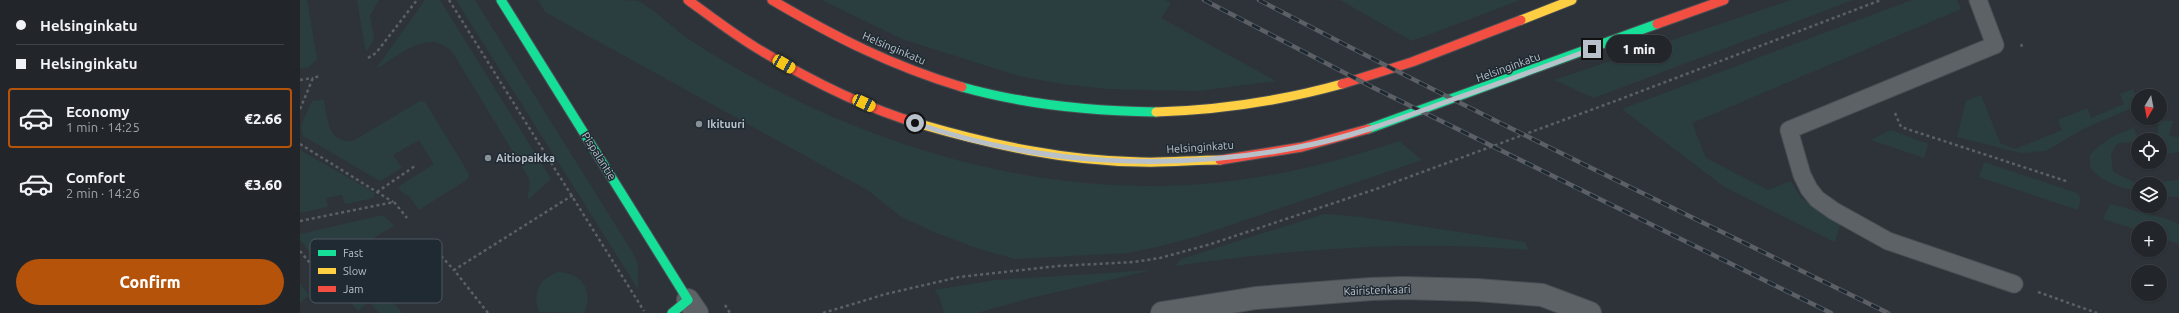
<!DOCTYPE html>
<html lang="en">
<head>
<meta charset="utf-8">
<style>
  :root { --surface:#22262b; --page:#2e3237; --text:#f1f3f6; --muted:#a2a5a9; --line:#3f4347; --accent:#b45309 }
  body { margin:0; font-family:Ubuntu,sans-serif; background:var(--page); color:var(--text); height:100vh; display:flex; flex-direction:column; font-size:15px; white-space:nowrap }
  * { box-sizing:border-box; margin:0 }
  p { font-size:13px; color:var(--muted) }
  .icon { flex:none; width:22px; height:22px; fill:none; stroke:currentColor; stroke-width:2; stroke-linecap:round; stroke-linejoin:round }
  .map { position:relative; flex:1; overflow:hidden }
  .details { display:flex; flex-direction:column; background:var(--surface); width:300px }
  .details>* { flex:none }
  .hud { display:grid; align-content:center; height:88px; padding:0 16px; background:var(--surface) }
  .needle { width:26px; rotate:190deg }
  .controls { position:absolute; left:1831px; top:89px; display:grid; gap:8px }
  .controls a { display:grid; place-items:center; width:36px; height:36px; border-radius:50%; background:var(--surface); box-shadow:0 1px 3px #0004,0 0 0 1px var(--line); font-size:20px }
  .end { position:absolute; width:18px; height:18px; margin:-9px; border:5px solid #b8c0c9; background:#111; box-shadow:0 0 0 2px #111 }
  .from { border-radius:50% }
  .bubble { position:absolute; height:28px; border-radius:14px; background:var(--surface); box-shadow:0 1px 3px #0004,0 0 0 1px var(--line); font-size:13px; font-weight:800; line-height:28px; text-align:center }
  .car { position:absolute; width:12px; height:24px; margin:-12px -6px; border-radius:5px; box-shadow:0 0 3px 1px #0007; background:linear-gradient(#f5c518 24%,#345 0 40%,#f5c518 0 76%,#345 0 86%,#f5c518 0) }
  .hud b { display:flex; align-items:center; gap:14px; height:38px; font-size:15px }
  .hud b+b { border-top:1px solid var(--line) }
  .hud i { width:10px; height:10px; background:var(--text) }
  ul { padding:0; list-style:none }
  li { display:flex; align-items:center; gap:12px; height:60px; margin:0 8px 6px; padding:0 8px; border:2px solid transparent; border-radius:4px }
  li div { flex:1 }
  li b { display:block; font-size:15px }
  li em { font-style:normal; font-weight:800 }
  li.current { border-color:var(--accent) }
  li>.icon { width:36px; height:36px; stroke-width:1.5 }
  .cta { display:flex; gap:8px; margin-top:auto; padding:8px 16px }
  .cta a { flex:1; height:46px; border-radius:24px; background:var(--accent); color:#fff; font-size:16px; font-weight:800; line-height:46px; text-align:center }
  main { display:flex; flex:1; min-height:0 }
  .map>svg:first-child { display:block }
  .green { fill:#2b3e3f }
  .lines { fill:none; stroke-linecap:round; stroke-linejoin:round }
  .lane-casing { stroke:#4a4f54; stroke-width:19 }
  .street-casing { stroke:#4a4f54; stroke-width:24 }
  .fast-casing { stroke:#4a4f54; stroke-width:11 }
  .slow-casing { stroke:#4a4f54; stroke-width:11 }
  .jam-casing { stroke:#4a4f54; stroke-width:11 }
  .path { stroke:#5b6064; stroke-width:2.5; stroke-dasharray:3 3; stroke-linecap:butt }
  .lane { stroke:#5d6267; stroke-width:17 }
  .street { stroke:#5d6267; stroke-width:22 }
  .fast { stroke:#16e098; stroke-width:9 }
  .slow { stroke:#ffcf43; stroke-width:9 }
  .jam { stroke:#f24e42; stroke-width:9 }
  .rail-casing { stroke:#5c6065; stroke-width:4.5 }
  .rail { stroke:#202a33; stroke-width:3; stroke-dasharray:9; stroke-linecap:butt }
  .route { stroke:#b8c0c9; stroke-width:5 }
  .poi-dot { fill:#878f97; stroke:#202a33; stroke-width:1.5 }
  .labels { text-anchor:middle; stroke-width:3; stroke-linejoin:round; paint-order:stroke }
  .street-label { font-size:11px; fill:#b8c0c9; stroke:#202a33 }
  .poi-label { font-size:11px; font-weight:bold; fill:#b8c0c9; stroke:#202a33; text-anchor:start }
  .key { fill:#202a33; stroke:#4e5760; stroke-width:1 }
  .key-label { font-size:11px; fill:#b8c0c9 }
</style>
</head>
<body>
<main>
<section class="details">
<div class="hud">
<b><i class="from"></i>Helsinginkatu</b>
<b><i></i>Helsinginkatu</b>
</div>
<ul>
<li class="current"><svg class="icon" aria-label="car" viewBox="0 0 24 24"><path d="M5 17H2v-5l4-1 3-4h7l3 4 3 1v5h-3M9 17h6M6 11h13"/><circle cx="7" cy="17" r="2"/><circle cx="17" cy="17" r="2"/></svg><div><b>Economy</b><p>1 min · 14:25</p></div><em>€2.66</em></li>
<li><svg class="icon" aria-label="car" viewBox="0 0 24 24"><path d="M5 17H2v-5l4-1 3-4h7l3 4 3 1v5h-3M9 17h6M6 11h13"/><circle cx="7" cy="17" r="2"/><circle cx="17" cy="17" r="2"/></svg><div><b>Comfort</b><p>2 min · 14:26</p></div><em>€3.60</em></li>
</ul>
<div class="cta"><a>Confirm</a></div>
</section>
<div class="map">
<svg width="1879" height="313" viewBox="0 0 1879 313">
  <rect width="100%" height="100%" fill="#2d3339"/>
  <g class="green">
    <polygon points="0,0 7,0 17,59 9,67 0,69"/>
    <polygon points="57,0 79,0 70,15 74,39 66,52"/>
    <path d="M125,0H140L251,179L229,199L227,198L230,188L229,178L153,53C129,26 100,55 76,69Z"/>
    <polygon points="156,0 175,0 333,253 338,264 338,289"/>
    <path d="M238,0C262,0 286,0 311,0C318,0 331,0 338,1C354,9 376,31 393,42C424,62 459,82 492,98C606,154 734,188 862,186C942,185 1024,167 1099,141L1122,160L895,237L857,247L827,253L715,259L679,249L634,232L600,216L569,191L245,12Z"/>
    <polygon points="522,0 865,0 871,3 861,18 976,81 898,91 808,89 762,84 719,76 602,39"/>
    <polygon points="1040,0 1220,0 1112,41"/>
    <polygon points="1491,0 1553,0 1294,98 1254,80"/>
    <polygon points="1612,0 1657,0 1661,9 1392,123 1406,158 1468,190 1491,181 1501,198 1540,225 1535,242 1423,186 1322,109"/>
    <polygon points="1833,89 1837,98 1832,108 1783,129 1746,151 1721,153 1657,137 1666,101 1681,95 1700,143 1715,149 1762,130 1758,120 1787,108 1791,118 1824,104 1820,94"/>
    <path d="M24,100C27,119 28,144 53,141L120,101L125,102L169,174L168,179L119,210L109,196L103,193L98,187L134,164L119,140L93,155L102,168L80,181L3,136L1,126L12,101Z"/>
    <polygon points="1859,120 1873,121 1869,135 1879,138 1879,152 1866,154 1864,145 1860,146 1860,140 1857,140"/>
    <path d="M1834,128L1838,141L1816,144L1811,155L1813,172L1838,184L1879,180V197L1860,196V184H1838V191C1818,187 1803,183 1790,167V155C1803,141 1815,134 1834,128Z"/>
    <polygon points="1591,130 1628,144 1624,158 1571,140"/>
    <polygon points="0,150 75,193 74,198 45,204 42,195 26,198 28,207 0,213"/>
    <polygon points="1684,162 1777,193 1781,199 1778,210 1679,177"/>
    <polygon points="1810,204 1870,220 1879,224 1879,244 1860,238 1860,228 1838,228 1838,230 1803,219"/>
    <path d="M1024,214L1061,217L1225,242L1229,250C1110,240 993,249 875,266L881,259Z"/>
    <path d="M83,215L94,226C78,236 55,244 63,266L102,313H79L69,301L58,311L30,278L45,265L31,249L17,260L0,240V234Z"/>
    <polygon points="852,270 731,298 677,313 644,313 639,295 634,290 696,280"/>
    <path d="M258,272C282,273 294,291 284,313L239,312C232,292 239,279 258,272Z"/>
    <polygon points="0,284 9,295 0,303"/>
  </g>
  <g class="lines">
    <defs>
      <polyline id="lane" points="1678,0 1695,45 1489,130 1502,175 1509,189 1517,199 1534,211 1588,241 1714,284"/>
      <g id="street">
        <polyline points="388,300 397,313"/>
        <polyline points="862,313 956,298 1071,289 1103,288 1177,290 1242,295 1290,313"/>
      </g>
      <g id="fast">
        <polyline points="201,0 388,300 372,313"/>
        <path d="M662,87C726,105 790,111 856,112"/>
        <polyline points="1068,129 1357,24"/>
      </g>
      <g id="slow">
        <polyline points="1221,20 1272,0"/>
        <path d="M856,112C920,110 981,101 1042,84"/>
        <path d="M620,124C692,145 765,161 841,162C867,163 893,160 920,160"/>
      </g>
      <g id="jam">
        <path d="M388,0C410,16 432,33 455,47C507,79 562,107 620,124"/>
        <path d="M472,0C535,37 592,66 662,87"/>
        <polyline points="1357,24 1424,0"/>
        <polyline points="1042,84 1112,62 1221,20"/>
        <polyline points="920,160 1002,147 1068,129"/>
      </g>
    </defs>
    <use href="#lane" class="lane-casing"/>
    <use href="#street" class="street-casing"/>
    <use href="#fast" class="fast-casing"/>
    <use href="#slow" class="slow-casing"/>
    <use href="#jam" class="jam-casing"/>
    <g class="path">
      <polyline points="149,0 344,311"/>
      <polyline points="1721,44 1723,49"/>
      <polyline points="68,58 76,53 117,0"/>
      <polyline points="0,80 13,78"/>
      <polyline points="0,109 13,78 20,76"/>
      <polyline points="1595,113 1601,127 1769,182"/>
      <polyline points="0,144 93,202"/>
      <polyline points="77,192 115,166"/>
      <polyline points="0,221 94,202 107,218"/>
      <polyline points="0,251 14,268"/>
      <polyline points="141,256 154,270"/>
      <polyline points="1738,292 1797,313"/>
      <polyline points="425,305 430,313"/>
      <polyline points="188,313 154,270 273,195"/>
      <polyline points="523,313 586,294 659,277 758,266 834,262 860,258 911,244 1079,188 1318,100 1581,0"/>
    </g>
    <use href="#lane" class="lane"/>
    <use href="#street" class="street"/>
    <use href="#fast" class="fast"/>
    <use href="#slow" class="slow"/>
    <use href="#jam" class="jam"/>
    <defs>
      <g id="rail">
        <polyline points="904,0 1072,87 1531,313"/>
        <path d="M959,0C1167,109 1377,210 1588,313"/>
      </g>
    </defs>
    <use href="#rail" class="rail-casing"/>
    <use href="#rail" class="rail"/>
  </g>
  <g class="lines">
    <path class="route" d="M615,123C738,165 872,172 999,147C1048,138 1094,121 1140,104C1191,86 1242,68 1292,49"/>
  </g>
  <g class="poi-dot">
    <circle cx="399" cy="124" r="4"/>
    <circle cx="188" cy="158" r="4"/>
  </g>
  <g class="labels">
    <g class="street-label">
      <text transform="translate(594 48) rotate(23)" y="4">Helsinginkatu</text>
      <text transform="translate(1208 67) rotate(-20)" y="4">Helsinginkatu</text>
      <text transform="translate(900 147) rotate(-4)" y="4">Helsinginkatu</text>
      <text transform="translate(299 156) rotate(58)" y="4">Pispalantie</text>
      <text transform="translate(1077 290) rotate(-2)" y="4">Kairistenkaari</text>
    </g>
    <g class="poi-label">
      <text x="407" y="128">Ikituuri</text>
      <text x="196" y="162">Aitiopaikka</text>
    </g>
  </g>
  <rect x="10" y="239" width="132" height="64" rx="6" class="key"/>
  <rect x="18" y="250" width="18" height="6" fill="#16e098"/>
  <rect x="18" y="268" width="18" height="6" fill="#ffcf43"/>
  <rect x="18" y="286" width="18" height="6" fill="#f24e42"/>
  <g class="key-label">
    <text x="43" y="257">Fast</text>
    <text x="43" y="275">Slow</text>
    <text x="43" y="293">Jam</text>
  </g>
</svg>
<div class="controls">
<a><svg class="needle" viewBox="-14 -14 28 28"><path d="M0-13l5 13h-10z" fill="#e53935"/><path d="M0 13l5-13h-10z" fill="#a2a5a9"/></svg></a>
<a><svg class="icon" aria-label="locate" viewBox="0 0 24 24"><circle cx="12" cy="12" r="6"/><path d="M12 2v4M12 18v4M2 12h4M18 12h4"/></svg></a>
<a><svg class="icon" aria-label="layers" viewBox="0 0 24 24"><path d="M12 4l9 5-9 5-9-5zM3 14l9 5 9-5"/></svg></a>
<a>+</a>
<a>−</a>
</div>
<i class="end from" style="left:615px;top:123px"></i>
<i class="end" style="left:1292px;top:49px"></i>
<div class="bubble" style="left:1306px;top:35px;width:66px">1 min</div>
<i class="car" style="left:484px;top:64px;rotate:120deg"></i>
<i class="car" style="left:564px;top:103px;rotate:115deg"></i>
</div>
</main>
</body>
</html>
